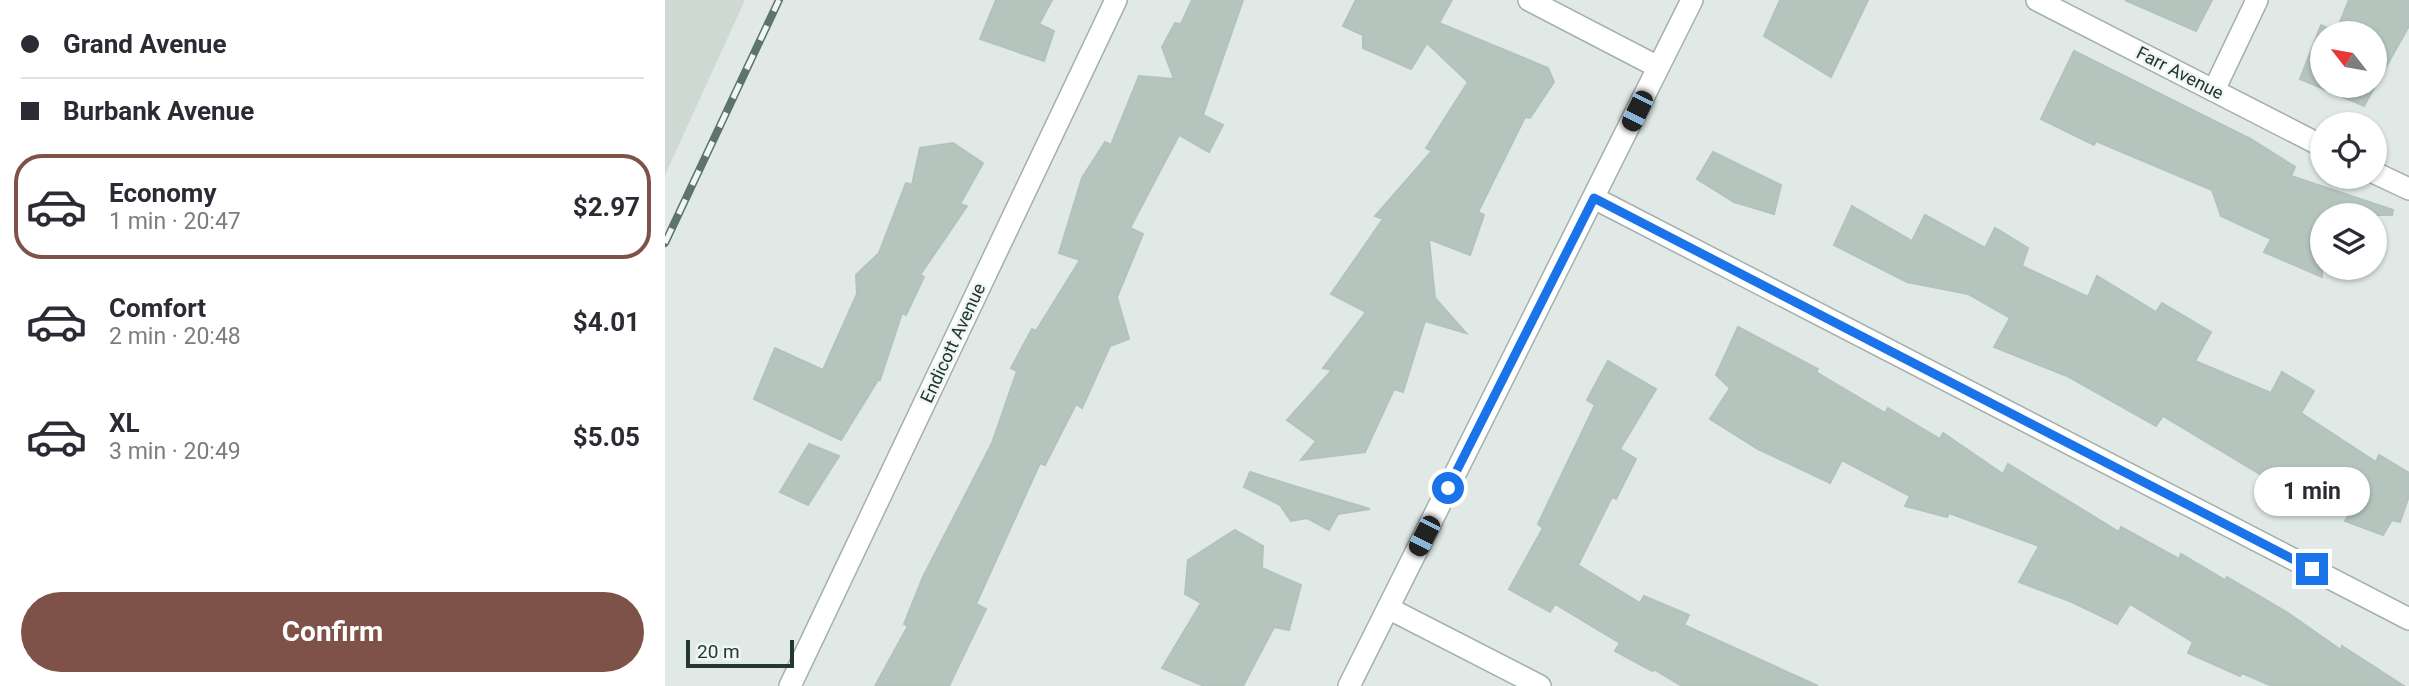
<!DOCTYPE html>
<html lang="en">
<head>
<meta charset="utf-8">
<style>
  :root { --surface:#fff; --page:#f2f2f3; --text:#2b2b33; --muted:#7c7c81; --line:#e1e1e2; --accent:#7e5249 }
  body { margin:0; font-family:Roboto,sans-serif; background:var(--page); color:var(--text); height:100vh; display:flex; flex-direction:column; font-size:26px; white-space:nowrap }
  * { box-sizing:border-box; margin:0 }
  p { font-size:23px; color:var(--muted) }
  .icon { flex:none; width:38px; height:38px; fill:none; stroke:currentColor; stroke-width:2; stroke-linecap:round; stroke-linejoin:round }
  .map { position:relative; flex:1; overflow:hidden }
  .drawer { display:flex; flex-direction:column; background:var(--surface); width:665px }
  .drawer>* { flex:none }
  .guide { display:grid; align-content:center; height:154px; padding:0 21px; background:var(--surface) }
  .needle { width:46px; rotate:301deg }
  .controls { position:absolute; left:1645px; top:21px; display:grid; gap:14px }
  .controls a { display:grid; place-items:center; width:77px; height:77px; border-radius:50%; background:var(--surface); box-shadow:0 2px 5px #0004; font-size:35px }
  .scale { position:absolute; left:21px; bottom:18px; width:108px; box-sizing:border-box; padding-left:7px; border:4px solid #233832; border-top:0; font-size:19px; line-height:24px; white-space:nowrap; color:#233832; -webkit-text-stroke:5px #f0f6f3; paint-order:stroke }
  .end { position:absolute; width:32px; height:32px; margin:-16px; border:9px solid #1a73e8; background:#fff; box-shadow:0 0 0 4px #fff }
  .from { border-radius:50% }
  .bubble { position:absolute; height:49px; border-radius:24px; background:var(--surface); box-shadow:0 2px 5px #0004; font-size:23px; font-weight:700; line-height:49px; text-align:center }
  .car { position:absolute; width:21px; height:42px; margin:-21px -10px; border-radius:9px; box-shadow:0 0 5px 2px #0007; background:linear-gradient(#222 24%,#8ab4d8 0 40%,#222 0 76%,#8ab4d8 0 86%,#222 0) }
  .guide b { display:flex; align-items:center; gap:24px; height:66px; font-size:26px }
  .guide b+b { border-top:2px solid var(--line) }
  .guide i { width:18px; height:18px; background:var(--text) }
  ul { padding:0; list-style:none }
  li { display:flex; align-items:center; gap:21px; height:105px; margin:0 14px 10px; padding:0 7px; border:4px solid transparent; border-radius:28px }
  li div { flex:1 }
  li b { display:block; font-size:26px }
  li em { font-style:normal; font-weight:700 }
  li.current { border-color:var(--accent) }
  li>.icon { width:63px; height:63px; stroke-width:1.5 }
  .button { display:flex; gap:14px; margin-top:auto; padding:14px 21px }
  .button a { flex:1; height:80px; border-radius:42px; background:var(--accent); color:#fff; font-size:28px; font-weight:700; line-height:80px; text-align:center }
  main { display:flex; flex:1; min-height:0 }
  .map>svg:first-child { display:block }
  .built { fill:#cfd9d4 }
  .building { fill:#b6c4be; stroke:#b3c2bc; stroke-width:2; fill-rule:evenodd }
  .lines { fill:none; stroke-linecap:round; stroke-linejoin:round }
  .street-casing { stroke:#a4b0ac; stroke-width:24 }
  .street { stroke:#fff; stroke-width:21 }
  .rail-casing { stroke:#5d746d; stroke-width:8 }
  .rail { stroke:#f0f6f3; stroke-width:5; stroke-dasharray:16; stroke-linecap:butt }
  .route { stroke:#1a73e8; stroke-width:9 }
  .labels { text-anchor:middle; stroke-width:5; stroke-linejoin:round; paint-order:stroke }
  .street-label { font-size:18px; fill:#233832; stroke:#f0f6f3 }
</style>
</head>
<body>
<main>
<section class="drawer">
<div class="guide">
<b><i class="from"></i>Grand Avenue</b>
<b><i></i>Burbank Avenue</b>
</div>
<ul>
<li class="current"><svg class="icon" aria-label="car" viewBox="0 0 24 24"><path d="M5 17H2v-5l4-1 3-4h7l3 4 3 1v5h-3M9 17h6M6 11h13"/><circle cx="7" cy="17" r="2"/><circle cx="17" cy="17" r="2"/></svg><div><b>Economy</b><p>1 min · 20:47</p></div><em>$2.97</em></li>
<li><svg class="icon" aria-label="car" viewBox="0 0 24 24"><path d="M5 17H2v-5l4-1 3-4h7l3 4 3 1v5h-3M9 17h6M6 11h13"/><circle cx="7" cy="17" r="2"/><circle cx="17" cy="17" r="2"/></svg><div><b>Comfort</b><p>2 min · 20:48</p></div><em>$4.01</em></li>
<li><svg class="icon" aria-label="car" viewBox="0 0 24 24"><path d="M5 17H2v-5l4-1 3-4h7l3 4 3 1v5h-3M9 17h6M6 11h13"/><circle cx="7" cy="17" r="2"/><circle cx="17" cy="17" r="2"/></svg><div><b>XL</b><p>3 min · 20:49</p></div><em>$5.05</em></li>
</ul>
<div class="button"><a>Confirm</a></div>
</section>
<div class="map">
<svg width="1744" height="686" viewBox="0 0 1744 686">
  <rect width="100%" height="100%" fill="#e0e9e5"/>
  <polygon class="built" points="0,0 80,0 0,175"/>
  <g class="building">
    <polygon points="331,0 387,0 374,24 389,31 379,61 315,39"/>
    <polygon points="527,0 578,0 538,115 558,125 544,152 514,135 465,228 478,234 452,297 464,339 445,346 417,408 411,404 380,465 375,463 311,604 321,609 284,686 210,686 243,626 239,624 258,577 327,443 352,371 346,368 367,329 371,331 415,260 394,253 417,178 440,142 446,145 474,76 509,79 497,47 510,23 516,24"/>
    <polygon points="691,0 787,0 774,23 883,68 889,82 865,118 860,117 813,212 819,215 805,255 764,239 770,298 801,333 760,321 738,392 729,389 700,452 636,460 651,441 622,420 667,370 658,368 701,312 666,294 718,219 710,216 767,151 761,148 803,82 762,43 746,69 698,48 698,35 678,26"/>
    <polygon points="1115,0 1203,0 1166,77 1099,36"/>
    <polygon points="1460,0 1547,0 1531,31"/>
    <path d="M1684,0H1744V26L1699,106L1635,79L1656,25L1671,32ZM1657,33H1710V86H1657Z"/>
    <polygon points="1409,51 1586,139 1630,167 1626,176 1728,210 1727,215 1657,215 1657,277 1599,252 1606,239 1556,216 1547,190 1431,141 1429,145 1376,119"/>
    <polygon points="288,143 318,163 295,204 302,206 255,275 259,277 241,315 237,313 215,380 213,380 176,440 89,399 110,348 158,370 192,294 191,275 214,253 241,183 247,185 255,148"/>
    <polygon points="1048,152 1116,185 1109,214 1069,202 1032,179"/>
    <polygon points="1187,206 1247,241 1260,215 1320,248 1330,228 1363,248 1357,266 1423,297 1432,276 1491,312 1497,303 1546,332 1530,361 1606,393 1617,372 1649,391 1636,413 1711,462 1714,455 1744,473 1744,496 1735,522 1727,520 1718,535 1680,521 1683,516 1600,473 1598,476 1498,416 1491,426 1402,376 1329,347 1345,318 1303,294 1242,282 1169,245"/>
    <polygon points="1073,327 1153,369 1151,372 1220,413 1223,408 1275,439 1278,433 1338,474 1343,464 1454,532 1456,527 1514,559 1516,554 1560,580 1562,577 1623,613 1676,650 1677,646 1739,686 1607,686 1577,673 1575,676 1523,653 1528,642 1465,604 1452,624 1407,602 1354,582 1374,546 1284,513 1282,517 1240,506 1245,496 1177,460 1165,483 1093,449 1045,419 1065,388 1051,375"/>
    <polygon points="943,361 991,389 955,449 971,459 951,499 947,497 913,565 975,603 979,596 1024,615 1019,625 1153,686 1017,686 990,670 987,671 950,651 955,643 890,604 885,612 844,589 878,528 873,524 930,405 922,400"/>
    <polygon points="144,444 174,456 143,505 115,492"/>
    <polygon points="585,472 629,486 705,509 673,514 664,530 642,518 626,521 615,505 579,487"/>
    <polygon points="570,530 598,546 597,568 636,585 624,630 609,627 578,686 539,686 497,668 536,603 520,594 523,560"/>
  </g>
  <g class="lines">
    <defs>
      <g id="street">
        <polyline points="864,0 993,67"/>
        <polyline points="1372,0 1657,146"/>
        <polyline points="1549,90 1592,0"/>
        <polyline points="1710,173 1744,189"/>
        <polyline points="929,198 1744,619"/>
        <polyline points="723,608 875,686"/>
        <polyline points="125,686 451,0"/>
        <polyline points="684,686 1027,0"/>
      </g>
    </defs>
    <use href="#street" class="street-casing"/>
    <use href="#street" class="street"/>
    <defs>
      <polyline id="rail" points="0,243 114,0"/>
    </defs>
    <use href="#rail" class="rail-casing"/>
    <use href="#rail" class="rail"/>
  </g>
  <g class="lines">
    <polyline class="route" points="783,488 929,198 1647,569"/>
  </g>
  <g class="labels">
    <g class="street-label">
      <text transform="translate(1515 73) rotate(27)" y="6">Farr Avenue</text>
      <text transform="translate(288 343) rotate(-65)" y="6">Endicott Avenue</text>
    </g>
  </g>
</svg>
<div class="controls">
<a><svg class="needle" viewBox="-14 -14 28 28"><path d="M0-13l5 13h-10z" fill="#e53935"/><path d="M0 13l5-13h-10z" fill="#7c7c81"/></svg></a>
<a><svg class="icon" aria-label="locate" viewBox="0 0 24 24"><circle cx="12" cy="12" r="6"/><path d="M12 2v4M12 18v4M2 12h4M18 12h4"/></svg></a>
<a><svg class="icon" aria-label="layers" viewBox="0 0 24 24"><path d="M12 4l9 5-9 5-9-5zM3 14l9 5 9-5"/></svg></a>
</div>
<div class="scale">20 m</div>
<i class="end from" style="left:783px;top:488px"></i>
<i class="end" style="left:1647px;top:569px"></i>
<div class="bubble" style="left:1589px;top:467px;width:116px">1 min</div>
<i class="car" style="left:972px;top:111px;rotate:206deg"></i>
<i class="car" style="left:759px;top:536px;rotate:207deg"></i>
</div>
</main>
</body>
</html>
